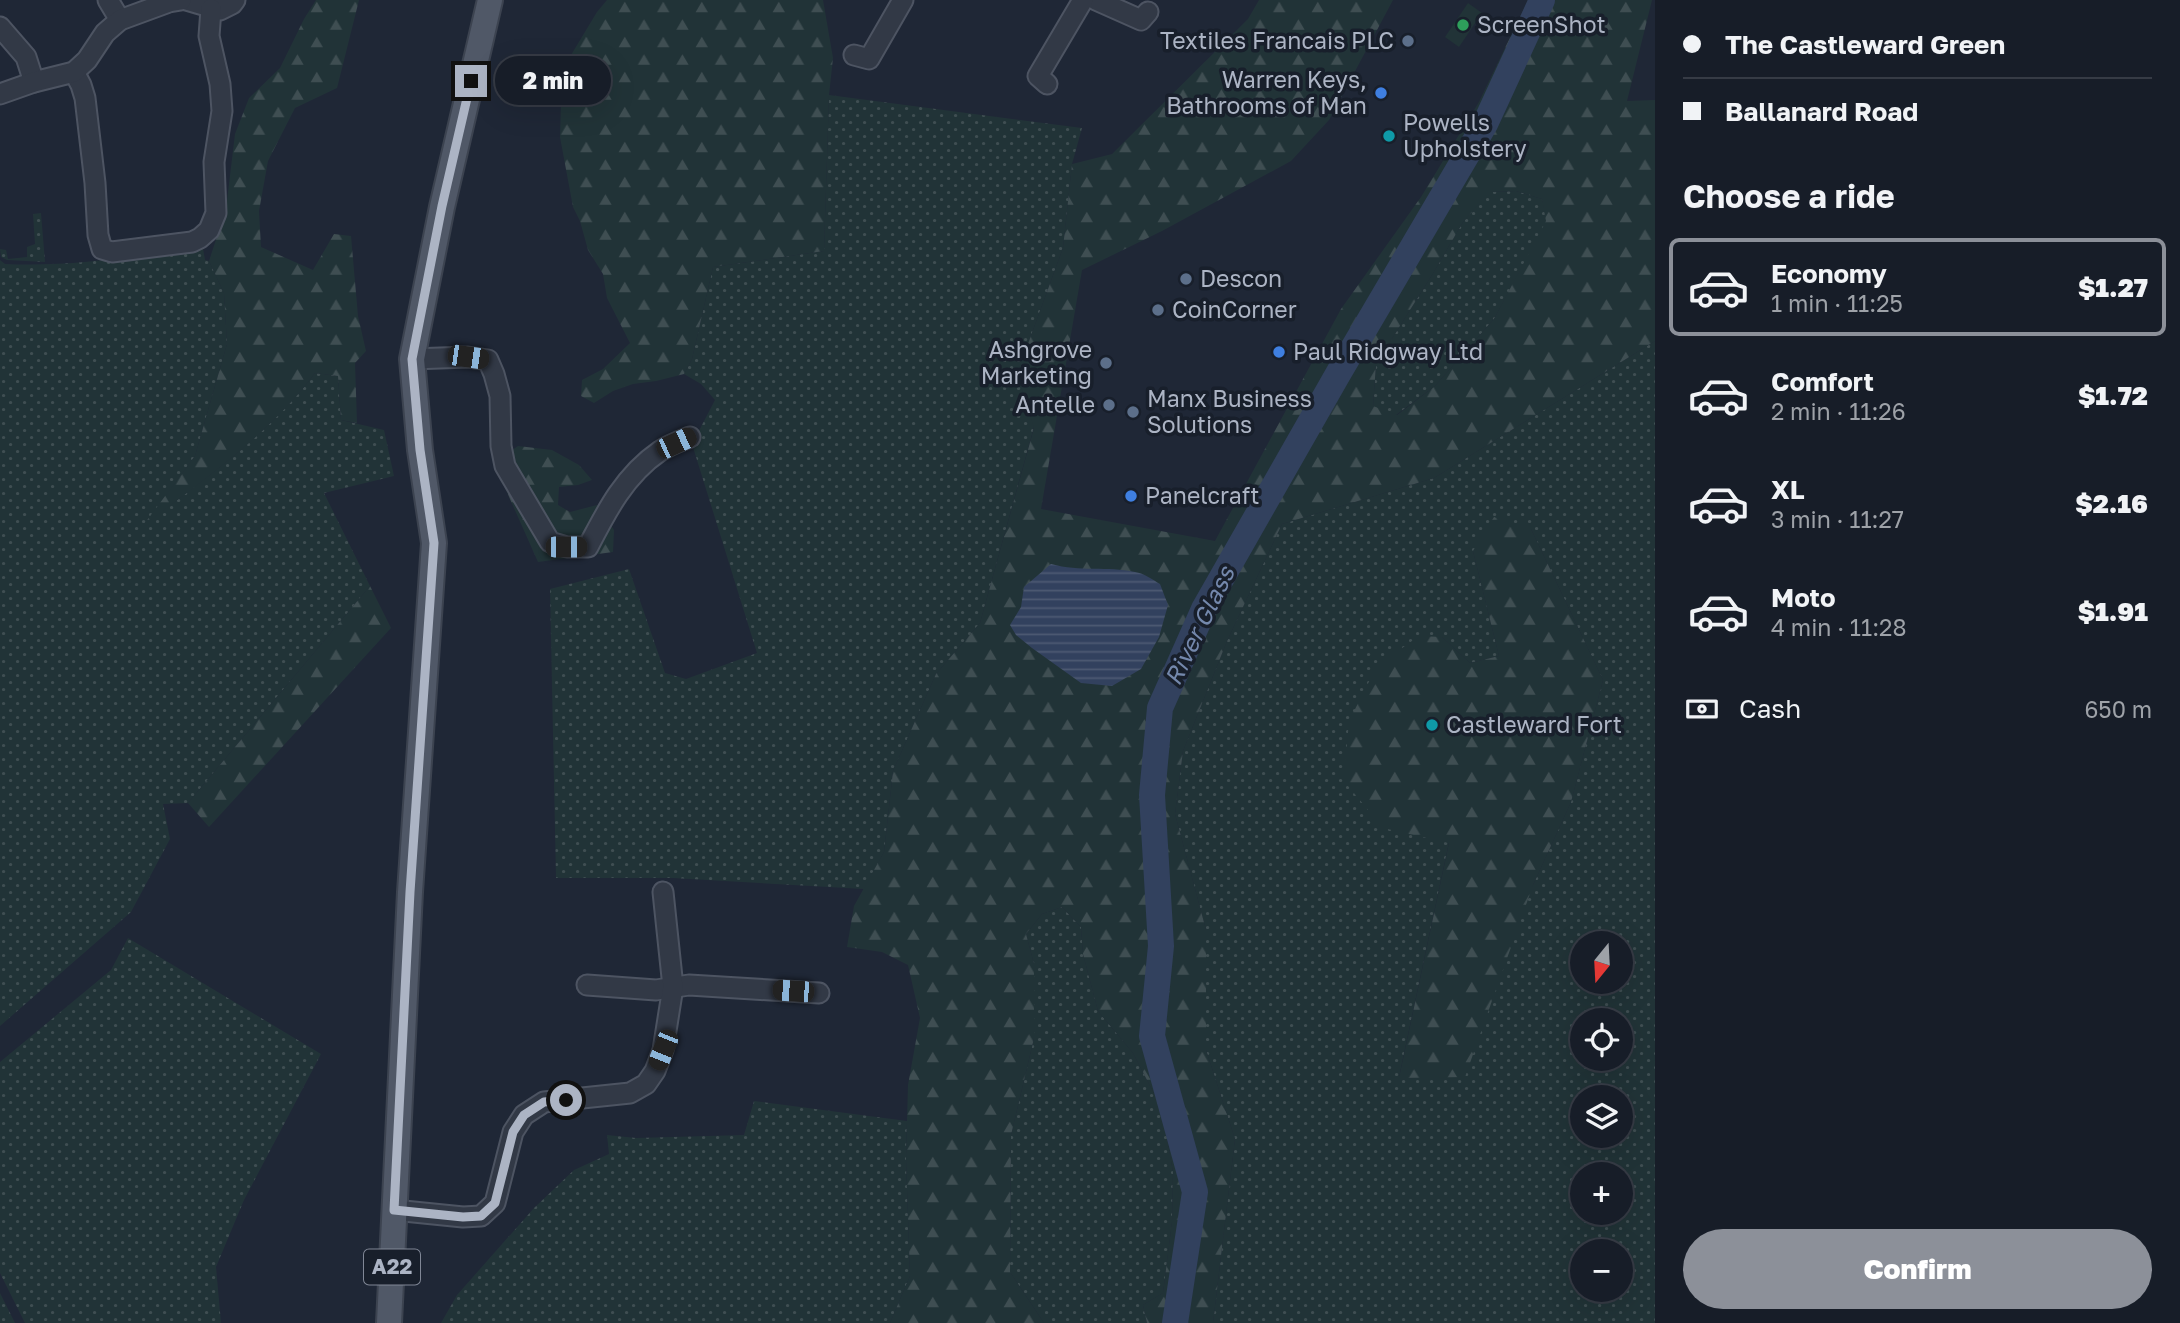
<!DOCTYPE html>
<html lang="en">
<head>
<meta charset="utf-8">
<style>
  :root { --surface:#171d28; --page:#242a34; --text:#f1f3f6; --muted:#9ea2a8; --line:#363b45; --accent:#8c9099 }
  body { margin:0; font-family:"Golos Text",sans-serif; background:var(--page); color:var(--text); height:100vh; display:flex; flex-direction:column; font-size:26px; white-space:nowrap }
  * { box-sizing:border-box; margin:0 }
  p { font-size:23px; color:var(--muted) }
  .icon { flex:none; width:38px; height:38px; fill:none; stroke:currentColor; stroke-width:2; stroke-linecap:round; stroke-linejoin:round }
  .map { position:relative; flex:1; overflow:hidden }
  .drawer { display:flex; flex-direction:column; background:var(--surface); width:525px }
  .drawer>* { flex:none }
  .banner { display:grid; align-content:center; height:154px; padding:0 28px; background:var(--surface) }
  .needle { width:46px; rotate:198deg }
  .tools { position:absolute; left:1570px; top:931px; display:grid; gap:14px }
  .tools a { display:grid; place-items:center; width:63px; height:63px; border-radius:50%; background:var(--surface); box-shadow:0 7px 28px #0002,0 0 0 2px var(--line); font-size:35px }
  .end { position:absolute; width:32px; height:32px; margin:-16px; border:9px solid #acb4c4; background:#111; box-shadow:0 0 0 4px #111 }
  .from { border-radius:50% }
  .bubble { position:absolute; height:49px; border-radius:24px; background:var(--surface); box-shadow:0 7px 28px #0002,0 0 0 2px var(--line); font-size:23px; font-weight:800; line-height:49px; text-align:center }
  .car { position:absolute; width:21px; height:42px; margin:-21px -10px; border-radius:9px; box-shadow:0 0 5px 2px #0007; background:linear-gradient(#222 24%,#8ab4d8 0 40%,#222 0 76%,#8ab4d8 0 86%,#222 0) }
  .banner b { display:flex; align-items:center; gap:24px; height:66px; font-size:26px }
  .banner b+b { border-top:2px solid var(--line) }
  .banner i { width:18px; height:18px; background:var(--text) }
  ul { padding:0; list-style:none }
  li { display:flex; align-items:center; gap:21px; height:98px; margin:0 14px 10px; padding:0 14px; border:4px solid transparent; border-radius:10px }
  li div { flex:1 }
  li b { display:block; font-size:26px }
  li em { font-style:normal; font-weight:800 }
  li.on { border-color:var(--accent) }
  li>.icon { width:63px; height:63px; stroke-width:1.5 }
  h2 { padding:0 28px; font-size:32px; line-height:84px }
  .pay { display:flex; align-items:center; gap:18px; height:77px; padding:0 28px; font-size:26px }
  .pay p { margin-inline-start:auto }
  .button { display:flex; gap:14px; margin-top:auto; padding:14px 28px }
  .button a { flex:1; height:80px; border-radius:42px; background:var(--accent); color:#fff; font-size:28px; font-weight:800; line-height:80px; text-align:center }
  main { display:flex; flex:1; min-height:0 }
  .map>svg:first-child { display:block }
  .grass { fill:url(#grass-dots); fill-rule:evenodd }
  .forest { fill:url(#forest-firs); fill-rule:evenodd }
  .pitch { fill:#213337 }
  .water { fill:url(#water-rules) }
  .lines { fill:none; stroke-linecap:round; stroke-linejoin:round }
  .river { stroke:#32415e; stroke-width:26 }
  .minor-casing { stroke:#4d5462; stroke-width:23 }
  .major-casing { stroke:#3c4350; stroke-width:28 }
  .minor { stroke:#323946; stroke-width:19 }
  .major { stroke:#505867; stroke-width:24 }
  .route { stroke:#acb4c4; stroke-width:9 }
  .leisure-dot { fill:#2e9e5b; stroke:#181f2b; stroke-width:2.5 }
  .service-dot { fill:#5c6f8a; stroke:#181f2b; stroke-width:2.5 }
  .shop-dot { fill:#3f7fe0; stroke:#181f2b; stroke-width:2.5 }
  .culture-dot { fill:#0f9aa8; stroke:#181f2b; stroke-width:2.5 }
  .labels { text-anchor:middle; stroke-width:7; stroke-linejoin:round; paint-order:stroke }
  .shield { fill:#181f2b; stroke:#808796; stroke-width:2 }
  .shield-label { font-size:21px; font-weight:bold; fill:#acb4c4 }
  .poi-label { font-size:23px; fill:#acb4c4; stroke:#181f2b; text-anchor:start }
  .water-label { font-size:24px; font-style:italic; fill:#7488ac; stroke:#181f2b }
</style>
</head>
<body>
<main>
<div class="map">
<svg width="1655" height="1323" viewBox="0 0 1655 1323">
  <defs>
    <pattern id="grass-dots" width="8" height="8" patternUnits="userSpaceOnUse" patternTransform="scale(1.75)"><rect width="8" height="8" fill="#213337"/><path d="M2 2h.1M6 6h.1" fill="none" stroke="#3f4e52" stroke-width="1.8" stroke-linecap="round"/></pattern>
    <pattern id="forest-firs" width="22" height="20" patternUnits="userSpaceOnUse" patternTransform="scale(1.75)"><rect width="22" height="20" fill="#213337"/><path d="M5 1l3.5 6h-7zM16 11l3.5 6h-7z" fill="#3f4e52"/></pattern>
    <pattern id="water-rules" width="6" height="5" patternUnits="userSpaceOnUse" patternTransform="scale(1.75)"><rect width="6" height="5" fill="#32415e"/><path d="M0 2.5h6" fill="none" stroke="#4d5a73"/></pattern>
  </defs>
  <rect width="100%" height="100%" fill="#1f2736"/>
  <g class="grass">
    <polygon points="829,95 1082,128 1072,164 1063,248 1017,374 1034,427 980,623 936,674 893,771 884,852 864,889 673,878 556,878 550,589 629,569 665,673 686,679 757,653 692,444 715,400 701,384 684,374 692,359 713,267 824,251"/>
    <polygon points="1516,191 1542,199 1547,221 1494,319 1435,386 1396,415 1373,407 1376,364 1432,275 1463,222 1489,192"/>
    <polygon points="41,213 45,262 7,260 1,257 0,249 6,250 8,259 27,257 27,247 35,244 33,214"/>
    <path d="M202,243L205,260L209,261L224,293L227,344L195,456L145,524C206,478 268,435 315,373L338,376L341,420L384,430L394,476L324,493L370,586L188,803L163,804L170,839L131,912L0,1026V260L5,264C74,267 134,257 202,243Z"/>
    <path d="M1655,341V1323H1213L1235,1139L1206,1050V930L1175,814L1183,751L1227,641L1282,524L1434,478ZM1531,529L1603,680L1571,802L1533,885L1399,1077L1449,842L1442,637L1470,663L1499,656L1473,551ZM1582,943H1620V982H1582ZM1582,1020H1620V1059H1582ZM1582,1097H1620V1136H1582ZM1582,1174H1620V1213H1582ZM1582,1251H1620V1290H1582Z"/>
    <polygon points="1062,907 1081,927 1083,954 1098,1011 1133,1053 1162,1109 1173,1172 1172,1222 1163,1293 1143,1305 1147,1323 1044,1323 1010,1272 1011,1135 1034,1038 1034,964 1026,934 1042,914"/>
    <polygon points="128,938 321,1054 244,1200 216,1267 221,1323 25,1323 0,1273 0,1062 111,970"/>
    <polygon points="754,1101 907,1121 906,1159 910,1276 890,1323 441,1323 457,1295 534,1208 574,1170 609,1154 607,1135 636,1138 744,1135"/>
    <polygon points="0,1293 15,1323 0,1323"/>
  </g>
  <g class="forest">
    <path d="M316,0H359L337,88L295,108L268,161L259,211L261,247L313,270L334,234L351,236L358,316L366,351L355,363L357,423L341,420L338,376L315,373C268,436 204,479 142,527L195,456L227,344L224,293L209,261L226,209L235,134L249,98L280,68L304,19Z"/>
    <polygon points="607,0 823,0 833,58 829,95 824,251 713,267 692,359 684,374 656,381 633,384 613,391 594,403 581,396 582,380 603,369 630,343 607,298 603,274 588,250 580,221 573,207 560,137 562,70 597,12"/>
    <path d="M1259,0H1393L1329,120L1291,161L1162,231L1082,270L1041,509L1215,541L1341,309L1421,197L1479,102L1528,0H1652L1627,101L1655,100V341L1434,478L1282,524L1227,641L1183,751L1175,814L1206,930V1050L1235,1139L1213,1323H1147L1143,1305L1163,1293L1172,1222L1173,1172L1162,1109L1133,1053L1098,1011L1083,954L1081,927L1062,907L1042,914L1026,934L1034,964V1038L1011,1135L1010,1272L1044,1323H890L910,1276L906,1159L908,1085L920,1018L908,965L882,952L847,947L854,906L884,852L893,771L936,674L980,623L1034,428L1017,374L1063,248L1072,164L1112,154L1248,19ZM1516,191L1542,199L1546,221L1494,319L1435,386L1397,415L1373,406L1376,364L1432,275L1463,222L1490,192Z"/>
    <polygon points="518,446 552,450 579,465 592,480 578,485 559,487 558,505 570,512 597,505 614,530 613,552 538,562 494,463"/>
    <polygon points="1494,517 1531,529 1603,680 1571,802 1533,885 1465,1077 1399,1078 1449,843 1383,828 1344,781 1349,721 1377,666 1419,636 1442,637 1470,663 1499,656 1473,551"/>
    <polygon points="370,586 391,628 209,827 188,803"/>
  </g>
  <polygon class="pitch" points="1468,3 1482,13 1459,47 1445,37"/>
  <path class="water" d="M1051,564C1080,572 1107,566 1135,572C1144,573 1153,580 1160,584L1168,605L1159,637L1141,669L1112,686L1081,683L1032,648L1016,635L1010,625L1021,607L1024,587Z"/>
  <g class="lines">
    <polyline class="river" points="1175,1323 1195,1192 1152,1036 1161,946 1152,795 1160,708 1204,609 1338,374 1485,124 1542,0"/>
    <defs>
      <g id="minor">
        <polyline points="108,0 120,20"/>
        <polyline points="186,0 220,10 232,4 235,0"/>
        <polyline points="1096,0 1141,20 1148,12"/>
        <polyline points="0,27 26,57 34,82"/>
        <polyline points="854,55 869,59 903,0"/>
        <polyline points="74,72 81,85 85,98 95,183 98,235 102,249 112,252 192,242 200,238 209,230 216,213 214,162 222,111 220,84 209,36 211,9"/>
        <polyline points="1047,84 1038,76 1083,0"/>
        <polyline points="0,94 34,82 74,72 87,60 105,33 120,20 169,2 181,0"/>
        <path d="M412,359L468,357L488,360L494,374L500,396L501,446L505,466L550,542L567,547H588C607,510 625,475 660,451C669,445 680,441 690,437"/>
        <polyline points="587,985 656,990 689,985 819,993"/>
        <polyline points="394,1210 463,1217 481,1216 495,1203 513,1132 524,1115 544,1102 630,1093 646,1084 655,1071 663,1050 673,987 663,892"/>
      </g>
      <polyline id="major" points="389,1323 410,892 434,543 420,450 412,359 442,207 490,0"/>
    </defs>
    <use href="#minor" class="minor-casing"/>
    <use href="#major" class="major-casing"/>
    <use href="#minor" class="minor"/>
    <use href="#major" class="major"/>
  </g>
  <g class="lines">
    <polyline class="route" points="471,81 442,206 412,359 420,450 434,543 410,892 394,1210 463,1217 481,1216 495,1203 513,1132 524,1115 544,1102 566,1100"/>
  </g>
  <circle class="leisure-dot" cx="1463" cy="25" r="7"/>
  <g class="service-dot">
    <circle cx="1408" cy="41" r="7"/>
    <circle cx="1186" cy="279" r="7"/>
    <circle cx="1158" cy="310" r="7"/>
    <circle cx="1106" cy="363" r="7"/>
    <circle cx="1109" cy="405" r="7"/>
    <circle cx="1133" cy="412" r="7"/>
  </g>
  <g class="shop-dot">
    <circle cx="1381" cy="93" r="7"/>
    <circle cx="1279" cy="352" r="7"/>
    <circle cx="1131" cy="496" r="7"/>
  </g>
  <g class="culture-dot">
    <circle cx="1389" cy="136" r="7"/>
    <circle cx="1432" cy="725" r="7"/>
  </g>
  <g class="labels">
    <rect class="shield" x="364" y="1249.5" width="56" height="35" rx="5"/>
    <g class="shield-label">
      <text x="392" y="1274">A22</text>
    </g>
    <g class="poi-label">
      <text x="1477" y="33">ScreenShot</text>
      <text x="1394" y="49" text-anchor="end">Textiles Francais PLC</text>
      <text x="1367" y="88" text-anchor="end">Warren Keys,<tspan x="1367" dy="26">Bathrooms of Man</tspan></text>
      <text x="1403" y="131">Powells<tspan x="1403" dy="26">Upholstery</tspan></text>
      <text x="1200" y="287">Descon</text>
      <text x="1172" y="318">CoinCorner</text>
      <text x="1092" y="358" text-anchor="end">Ashgrove<tspan x="1092" dy="26">Marketing</tspan></text>
      <text x="1293" y="360">Paul Ridgway Ltd</text>
      <text x="1147" y="407">Manx Business<tspan x="1147" dy="26">Solutions</tspan></text>
      <text x="1095" y="413" text-anchor="end">Antelle</text>
      <text x="1145" y="504">Panelcraft</text>
      <text x="1446" y="733">Castleward Fort</text>
    </g>
    <g class="water-label">
      <text transform="translate(1200 626) rotate(-64)" y="8">River Glass</text>
    </g>
  </g>
</svg>
<div class="tools">
<a><svg class="needle" viewBox="-14 -14 28 28"><path d="M0-13l5 13h-10z" fill="#e53935"/><path d="M0 13l5-13h-10z" fill="#9ea2a8"/></svg></a>
<a><svg class="icon" aria-label="locate" viewBox="0 0 24 24"><circle cx="12" cy="12" r="6"/><path d="M12 2v4M12 18v4M2 12h4M18 12h4"/></svg></a>
<a><svg class="icon" aria-label="layers" viewBox="0 0 24 24"><path d="M12 4l9 5-9 5-9-5zM3 14l9 5 9-5"/></svg></a>
<a>+</a>
<a>−</a>
</div>
<i class="end from" style="left:566px;top:1100px"></i>
<i class="end" style="left:471px;top:81px"></i>
<div class="bubble" style="left:495px;top:56px;width:116px">2 min</div>
<i class="car" style="left:468px;top:357px;rotate:98deg"></i>
<i class="car" style="left:676px;top:443px;rotate:65deg"></i>
<i class="car" style="left:566px;top:547px;rotate:90deg"></i>
<i class="car" style="left:793px;top:991px;rotate:274deg"></i>
<i class="car" style="left:663px;top:1050px;rotate:202deg"></i>
</div>
<section class="drawer">
<div class="banner">
<b><i class="from"></i>The Castleward Green</b>
<b><i></i>Ballanard Road</b>
</div>
<h2>Choose a ride</h2>
<ul>
<li class="on"><svg class="icon" aria-label="car" viewBox="0 0 24 24"><path d="M5 17H2v-5l4-1 3-4h7l3 4 3 1v5h-3M9 17h6M6 11h13"/><circle cx="7" cy="17" r="2"/><circle cx="17" cy="17" r="2"/></svg><div><b>Economy</b><p>1 min · 11:25</p></div><em>$1.27</em></li>
<li><svg class="icon" aria-label="car" viewBox="0 0 24 24"><path d="M5 17H2v-5l4-1 3-4h7l3 4 3 1v5h-3M9 17h6M6 11h13"/><circle cx="7" cy="17" r="2"/><circle cx="17" cy="17" r="2"/></svg><div><b>Comfort</b><p>2 min · 11:26</p></div><em>$1.72</em></li>
<li><svg class="icon" aria-label="car" viewBox="0 0 24 24"><path d="M5 17H2v-5l4-1 3-4h7l3 4 3 1v5h-3M9 17h6M6 11h13"/><circle cx="7" cy="17" r="2"/><circle cx="17" cy="17" r="2"/></svg><div><b>XL</b><p>3 min · 11:27</p></div><em>$2.16</em></li>
<li><svg class="icon" aria-label="car" viewBox="0 0 24 24"><path d="M5 17H2v-5l4-1 3-4h7l3 4 3 1v5h-3M9 17h6M6 11h13"/><circle cx="7" cy="17" r="2"/><circle cx="17" cy="17" r="2"/></svg><div><b>Moto</b><p>4 min · 11:28</p></div><em>$1.91</em></li>
</ul>
<div class="pay"><svg class="icon" aria-label="cash" viewBox="0 0 24 24"><path d="M3 7h18v10H3z"/><circle cx="12" cy="12" r="2"/></svg>Cash<p>650 m</p></div>
<div class="button"><a>Confirm</a></div>
</section>
</main>
</body>
</html>
